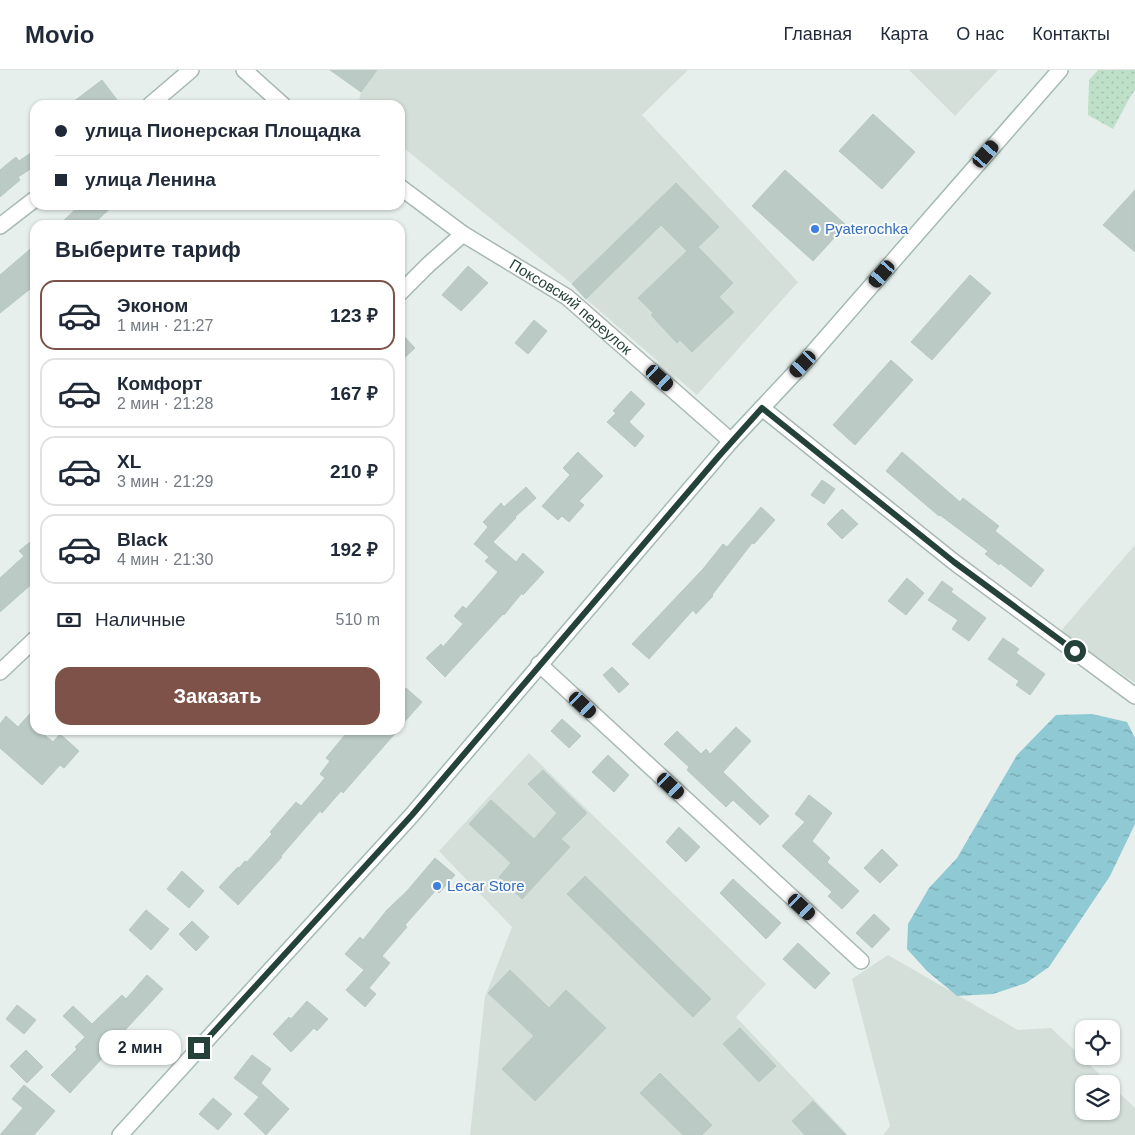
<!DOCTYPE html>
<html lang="ru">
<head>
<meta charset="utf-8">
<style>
  :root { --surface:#fff; --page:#f2f2f3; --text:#1f2937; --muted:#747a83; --line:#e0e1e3; --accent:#7f5249 }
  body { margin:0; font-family:Helvetica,sans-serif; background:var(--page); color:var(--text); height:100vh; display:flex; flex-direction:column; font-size:19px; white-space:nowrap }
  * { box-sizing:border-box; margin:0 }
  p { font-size:16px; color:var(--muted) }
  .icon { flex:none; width:28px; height:28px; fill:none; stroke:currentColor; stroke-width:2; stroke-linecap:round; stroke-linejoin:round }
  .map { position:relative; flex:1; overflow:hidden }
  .details { position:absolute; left:30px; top:150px; width:375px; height:515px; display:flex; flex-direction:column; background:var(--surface); border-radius:15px; box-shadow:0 1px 4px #0004 }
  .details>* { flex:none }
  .hud { position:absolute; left:30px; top:30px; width:375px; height:110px; border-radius:15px; box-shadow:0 1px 4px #0004; display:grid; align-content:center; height:110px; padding:0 25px; background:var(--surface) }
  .buttons { position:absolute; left:1075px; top:950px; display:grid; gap:10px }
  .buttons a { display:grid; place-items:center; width:45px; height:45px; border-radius:10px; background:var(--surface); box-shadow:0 1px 4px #0004; font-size:25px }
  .end { position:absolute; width:22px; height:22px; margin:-11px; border:6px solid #24423a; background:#fff; box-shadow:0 0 0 2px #fff }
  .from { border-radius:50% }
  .bubble { position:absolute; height:35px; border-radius:15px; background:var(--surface); box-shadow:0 1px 4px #0004; font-size:16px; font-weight:800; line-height:35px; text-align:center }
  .car { position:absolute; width:15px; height:30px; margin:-15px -8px; border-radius:6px; box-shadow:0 0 4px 1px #0007; background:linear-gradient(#222 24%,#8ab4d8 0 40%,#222 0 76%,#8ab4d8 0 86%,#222 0) }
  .hud b { display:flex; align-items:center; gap:18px; height:48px; font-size:19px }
  .hud b+b { border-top:1px solid var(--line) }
  .hud i { width:12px; height:12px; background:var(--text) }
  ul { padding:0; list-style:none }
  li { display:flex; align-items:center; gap:15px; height:70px; margin:0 10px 8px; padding:0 15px; border:2px solid var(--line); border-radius:15px }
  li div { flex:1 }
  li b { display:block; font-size:19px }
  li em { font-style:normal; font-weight:800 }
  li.current { border-color:var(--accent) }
  li>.icon { width:45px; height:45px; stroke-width:1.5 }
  h2 { padding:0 25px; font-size:22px; line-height:60px }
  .pay { display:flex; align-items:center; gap:12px; height:55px; padding:0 25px; font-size:19px }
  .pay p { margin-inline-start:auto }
  .action { display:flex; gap:10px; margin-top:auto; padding:10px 25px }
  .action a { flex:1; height:58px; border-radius:15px; background:var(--accent); color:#fff; font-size:20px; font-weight:800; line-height:58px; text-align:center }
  header { display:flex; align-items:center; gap:30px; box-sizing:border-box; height:70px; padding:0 25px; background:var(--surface); border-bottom:1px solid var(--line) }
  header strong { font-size:24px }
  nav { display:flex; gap:28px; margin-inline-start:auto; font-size:18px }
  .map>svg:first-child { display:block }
  .built { fill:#d4dfda }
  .grass { fill:url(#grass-dots) }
  .water { fill:url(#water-ripples) }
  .building { fill:#bbcac4; stroke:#b8c9c2 }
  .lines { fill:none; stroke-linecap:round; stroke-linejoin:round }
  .minor-casing { stroke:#a8b8b2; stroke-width:18 }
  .secondary-casing { stroke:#a4bbb3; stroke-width:18 }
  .minor { stroke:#fff; stroke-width:15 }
  .secondary { stroke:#fff; stroke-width:15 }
  .route { stroke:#24423a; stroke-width:6 }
  .shop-dot { fill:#3f7fe0; stroke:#f7fbf9; stroke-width:2 }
  .labels { text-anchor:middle; stroke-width:4; stroke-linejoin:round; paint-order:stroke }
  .shop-label { font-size:15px; fill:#366cbe; stroke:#f7fbf9; text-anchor:start }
  .street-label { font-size:15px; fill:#24423a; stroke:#f7fbf9 }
</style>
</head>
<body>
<header>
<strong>Movio</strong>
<nav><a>Главная</a><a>Карта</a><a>О нас</a><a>Контакты</a></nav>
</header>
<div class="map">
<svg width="1135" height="1065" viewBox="0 0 1135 1065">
  <defs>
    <pattern id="grass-dots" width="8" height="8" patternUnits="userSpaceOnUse" patternTransform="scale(1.25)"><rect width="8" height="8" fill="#bfe0c8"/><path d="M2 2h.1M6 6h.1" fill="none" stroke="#a4c1ad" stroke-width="1.8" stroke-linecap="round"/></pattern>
    <pattern id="water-ripples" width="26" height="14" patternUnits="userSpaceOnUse" patternTransform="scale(1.25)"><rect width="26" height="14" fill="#8ec9d4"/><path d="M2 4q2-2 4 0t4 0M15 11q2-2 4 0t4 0" fill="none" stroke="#74a5ad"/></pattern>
  </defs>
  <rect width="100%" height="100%" fill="#e6efeb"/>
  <g class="built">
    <polygon points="331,0 688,0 642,45 798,212 697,325 586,229 572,214 400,75 400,35 358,35 361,22"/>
    <polygon points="909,0 998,0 955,46"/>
    <polygon points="1135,475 1135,613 1060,562"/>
    <polygon points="529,683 766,914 736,947 848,1065 470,1065 485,927 512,857 439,781"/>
    <polygon points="888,885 1018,960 1051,958 1110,1014 1084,1014 1084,1041 1111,1041 1111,1015 1135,1038 1135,1065 883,1065 890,1056 852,909"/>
  </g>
  <polygon class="grass" points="1098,0 1135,0 1135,20 1129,29 1113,59 1088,45 1089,10"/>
  <polygon class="water" points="1092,644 1127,652 1135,668 1135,754 1110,806 1049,897 1026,913 993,924 957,926 927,901 907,879 908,854 929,818 957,788 1017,685 1056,645"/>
  <g class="building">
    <polygon points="330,0 377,0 361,22"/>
    <polygon points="102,10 121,35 69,35"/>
    <polygon points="873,44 915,82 882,119 839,81"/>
    <polygon points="35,80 35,96 18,107 20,110 0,127 0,100 16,87 19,91"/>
    <polygon points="785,100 846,155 813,191 752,136"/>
    <polygon points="676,113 719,157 698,177 733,213 719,227 734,242 692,282 680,270 677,273 651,245 653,243 638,228 687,181 661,155 586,229 572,214"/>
    <polygon points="1135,120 1135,182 1103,155"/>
    <polygon points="80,135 114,135 92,155 59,155"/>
    <polygon points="35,175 35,215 0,243 0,205"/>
    <polygon points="468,196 488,213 461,241 442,225"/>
    <polygon points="970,205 991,223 932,290 911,272"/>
    <polygon points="534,250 547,261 528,284 515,273"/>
    <polygon points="400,262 415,278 400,292"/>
    <polygon points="891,290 913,310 855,375 833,355"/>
    <polygon points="631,321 645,334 629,352 644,366 635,377 607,352 616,343 613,341"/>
    <polygon points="578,382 603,406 579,431 584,435 569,452 562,446 558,450 542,436 570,405 563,398"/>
    <polygon points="902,382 960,432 963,428 999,456 995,461 1044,500 1031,517 1000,493 999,495 985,484 988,481 940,445 939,446 886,401"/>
    <polygon points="822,410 835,419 824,434 811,425"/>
    <polygon points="526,417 536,428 515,447 516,448 493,472 516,492 523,483 544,502 523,525 522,523 504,545 503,544 445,607 426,588 441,574 443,577 463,554 454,546 463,536 466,539 498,502 485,491 489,487 474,474 488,457 483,452 501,433 504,437"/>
    <polygon points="761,437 775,450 754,474 752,473 712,525 713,526 696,544 693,540 649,589 632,574 703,499 723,474 727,477"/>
    <polygon points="842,439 858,454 842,469 827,454"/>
    <polygon points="35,468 35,511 0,542 0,508 24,486 19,481"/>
    <polygon points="907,508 924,523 906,545 888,531"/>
    <polygon points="942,511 953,519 951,522 986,548 969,571 952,559 958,550 928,530"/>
    <polygon points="1003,568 1019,579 1016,583 1045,604 1030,625 1016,615 1019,611 988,589"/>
    <polygon points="612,597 629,614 619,623 603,605"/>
    <polygon points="406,618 422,632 400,657 400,625"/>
    <polygon points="35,638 35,660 39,660 53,672 60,664 79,681 64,698 60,695 42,715 0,678 0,654 6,646 18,657"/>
    <polygon points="562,649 581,666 569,678 551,661"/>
    <polygon points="736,657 751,671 723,702 769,746 760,755 733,730 726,737 687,700 689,697 664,674 677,661 701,684 706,679 710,684"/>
    <polygon points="349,660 398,660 343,723 341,721 322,743 320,741 281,786 282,787 238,835 219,817 238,797 239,798 245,791 247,792 272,764 270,762 296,732 301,736 325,708 320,704 330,691 326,688"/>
    <polygon points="608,685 629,705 614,722 592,702"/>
    <polygon points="543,700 587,743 561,769 570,777 522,829 499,807 511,793 469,754 491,730 534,769 557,743 528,714"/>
    <polygon points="809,725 832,743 812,771 830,788 827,792 859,821 842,839 828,826 832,822 782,776 805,752 795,744"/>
    <polygon points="679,757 700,777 686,792 666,772"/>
    <polygon points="882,779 898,795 880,813 864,798"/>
    <polygon points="435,788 455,805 439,823 436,820 405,855 407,857 382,886 390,893 369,918 376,924 365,937 346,920 364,900 345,884 360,867 363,870 387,840 407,821"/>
    <polygon points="182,801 204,821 189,838 167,819"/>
    <polygon points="585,806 711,929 693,947 567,824"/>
    <polygon points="733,809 781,853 766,869 720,823"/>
    <polygon points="146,840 169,859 151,880 129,860"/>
    <polygon points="874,844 890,859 872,878 856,863"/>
    <polygon points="192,851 209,867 196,881 179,864"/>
    <polygon points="798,873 830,903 815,919 783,889"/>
    <polygon points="510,900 549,938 566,920 606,958 535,1031 502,999 534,966 488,923"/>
    <polygon points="147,905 163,919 104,983 106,984 70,1023 51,1005 77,979 75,977 85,967 63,946 73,936 92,954 122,925 126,929"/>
    <polygon points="307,931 328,949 317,961 314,958 291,982 273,964 289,947 291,949"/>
    <polygon points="17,935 36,950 24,964 6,949"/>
    <polygon points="740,958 776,996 759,1012 723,974"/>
    <polygon points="26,980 43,997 27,1013 10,996"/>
    <polygon points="252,985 271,999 261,1013 289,1039 266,1065 244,1044 259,1027 234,1008"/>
    <polygon points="660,1003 712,1055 702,1065 683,1065 640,1023"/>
    <polygon points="24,1015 55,1041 34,1065 0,1065 23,1038 12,1029"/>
    <polygon points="213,1028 232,1044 218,1060 199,1044"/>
    <polygon points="813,1031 846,1065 805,1065 792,1051"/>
  </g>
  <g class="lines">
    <defs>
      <g id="minor">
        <polyline points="244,0 283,35"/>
        <polyline points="150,35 191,0"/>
        <path id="s1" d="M400,117L463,164L567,227L731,371"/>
        <polyline points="0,156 35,129"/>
        <polyline points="400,223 428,195 463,164"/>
        <polyline points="762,338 954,492 1135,626"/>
        <polyline points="539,594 861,891"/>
        <polyline points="0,602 35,569"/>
      </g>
      <polyline id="secondary" points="120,1065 412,745 731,371 803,294 1060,0"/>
    </defs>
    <use href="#minor" class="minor-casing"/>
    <use href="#secondary" class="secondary-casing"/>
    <use href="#minor" class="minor"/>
    <use href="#secondary" class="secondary"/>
  </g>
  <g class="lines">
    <polyline class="route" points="199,978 412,745 719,386 762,338 954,492 1075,581"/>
  </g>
  <g class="shop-dot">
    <circle cx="815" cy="159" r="5"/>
    <circle cx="437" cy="816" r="5"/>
  </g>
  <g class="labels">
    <g class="shop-label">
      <text x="825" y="164">Pyaterochka</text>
      <text x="447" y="821">Lecar Store</text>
    </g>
    <g class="street-label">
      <text dy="5" stroke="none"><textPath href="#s1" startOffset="209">Поксовский переулок</textPath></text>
    </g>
  </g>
</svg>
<div class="buttons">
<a><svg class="icon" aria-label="locate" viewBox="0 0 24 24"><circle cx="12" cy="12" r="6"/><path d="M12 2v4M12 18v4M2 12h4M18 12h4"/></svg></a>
<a><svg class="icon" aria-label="layers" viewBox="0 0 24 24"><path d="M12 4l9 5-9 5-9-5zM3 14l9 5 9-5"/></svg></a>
</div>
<i class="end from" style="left:1075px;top:581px"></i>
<i class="end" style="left:199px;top:978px"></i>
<div class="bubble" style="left:99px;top:960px;width:82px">2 мин</div>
<i class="car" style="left:986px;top:84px;rotate:41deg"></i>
<i class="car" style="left:882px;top:204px;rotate:221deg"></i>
<i class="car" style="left:803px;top:294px;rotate:223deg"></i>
<i class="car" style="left:660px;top:308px;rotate:132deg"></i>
<i class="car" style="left:583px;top:635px;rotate:133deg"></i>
<i class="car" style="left:671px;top:716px;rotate:133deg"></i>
<i class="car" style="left:802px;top:837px;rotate:133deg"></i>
<div class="hud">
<b><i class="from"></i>улица Пионерская Площадка</b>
<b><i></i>улица Ленина</b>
</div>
<section class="details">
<h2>Выберите тариф</h2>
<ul>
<li class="current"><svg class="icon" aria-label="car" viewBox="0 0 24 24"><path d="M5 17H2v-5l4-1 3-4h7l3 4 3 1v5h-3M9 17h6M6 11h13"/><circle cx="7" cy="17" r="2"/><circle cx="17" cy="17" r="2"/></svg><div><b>Эконом</b><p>1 мин · 21:27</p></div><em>123 ₽</em></li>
<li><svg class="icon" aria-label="car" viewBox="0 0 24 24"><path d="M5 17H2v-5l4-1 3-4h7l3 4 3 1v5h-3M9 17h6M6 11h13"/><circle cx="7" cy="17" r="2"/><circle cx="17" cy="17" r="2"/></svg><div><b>Комфорт</b><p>2 мин · 21:28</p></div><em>167 ₽</em></li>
<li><svg class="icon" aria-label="car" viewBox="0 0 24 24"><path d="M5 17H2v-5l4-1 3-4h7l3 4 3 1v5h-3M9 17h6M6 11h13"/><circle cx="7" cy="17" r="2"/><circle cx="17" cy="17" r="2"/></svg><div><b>XL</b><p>3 мин · 21:29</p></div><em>210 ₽</em></li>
<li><svg class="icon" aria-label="car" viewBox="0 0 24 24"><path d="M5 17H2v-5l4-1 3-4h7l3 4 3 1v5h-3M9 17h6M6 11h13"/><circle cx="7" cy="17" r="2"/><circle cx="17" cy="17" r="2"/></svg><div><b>Black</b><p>4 мин · 21:30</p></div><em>192 ₽</em></li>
</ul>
<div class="pay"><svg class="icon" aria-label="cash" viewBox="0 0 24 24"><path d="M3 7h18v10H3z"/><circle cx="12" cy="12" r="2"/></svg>Наличные<p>510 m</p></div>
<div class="action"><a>Заказать</a></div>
</section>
</div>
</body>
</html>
